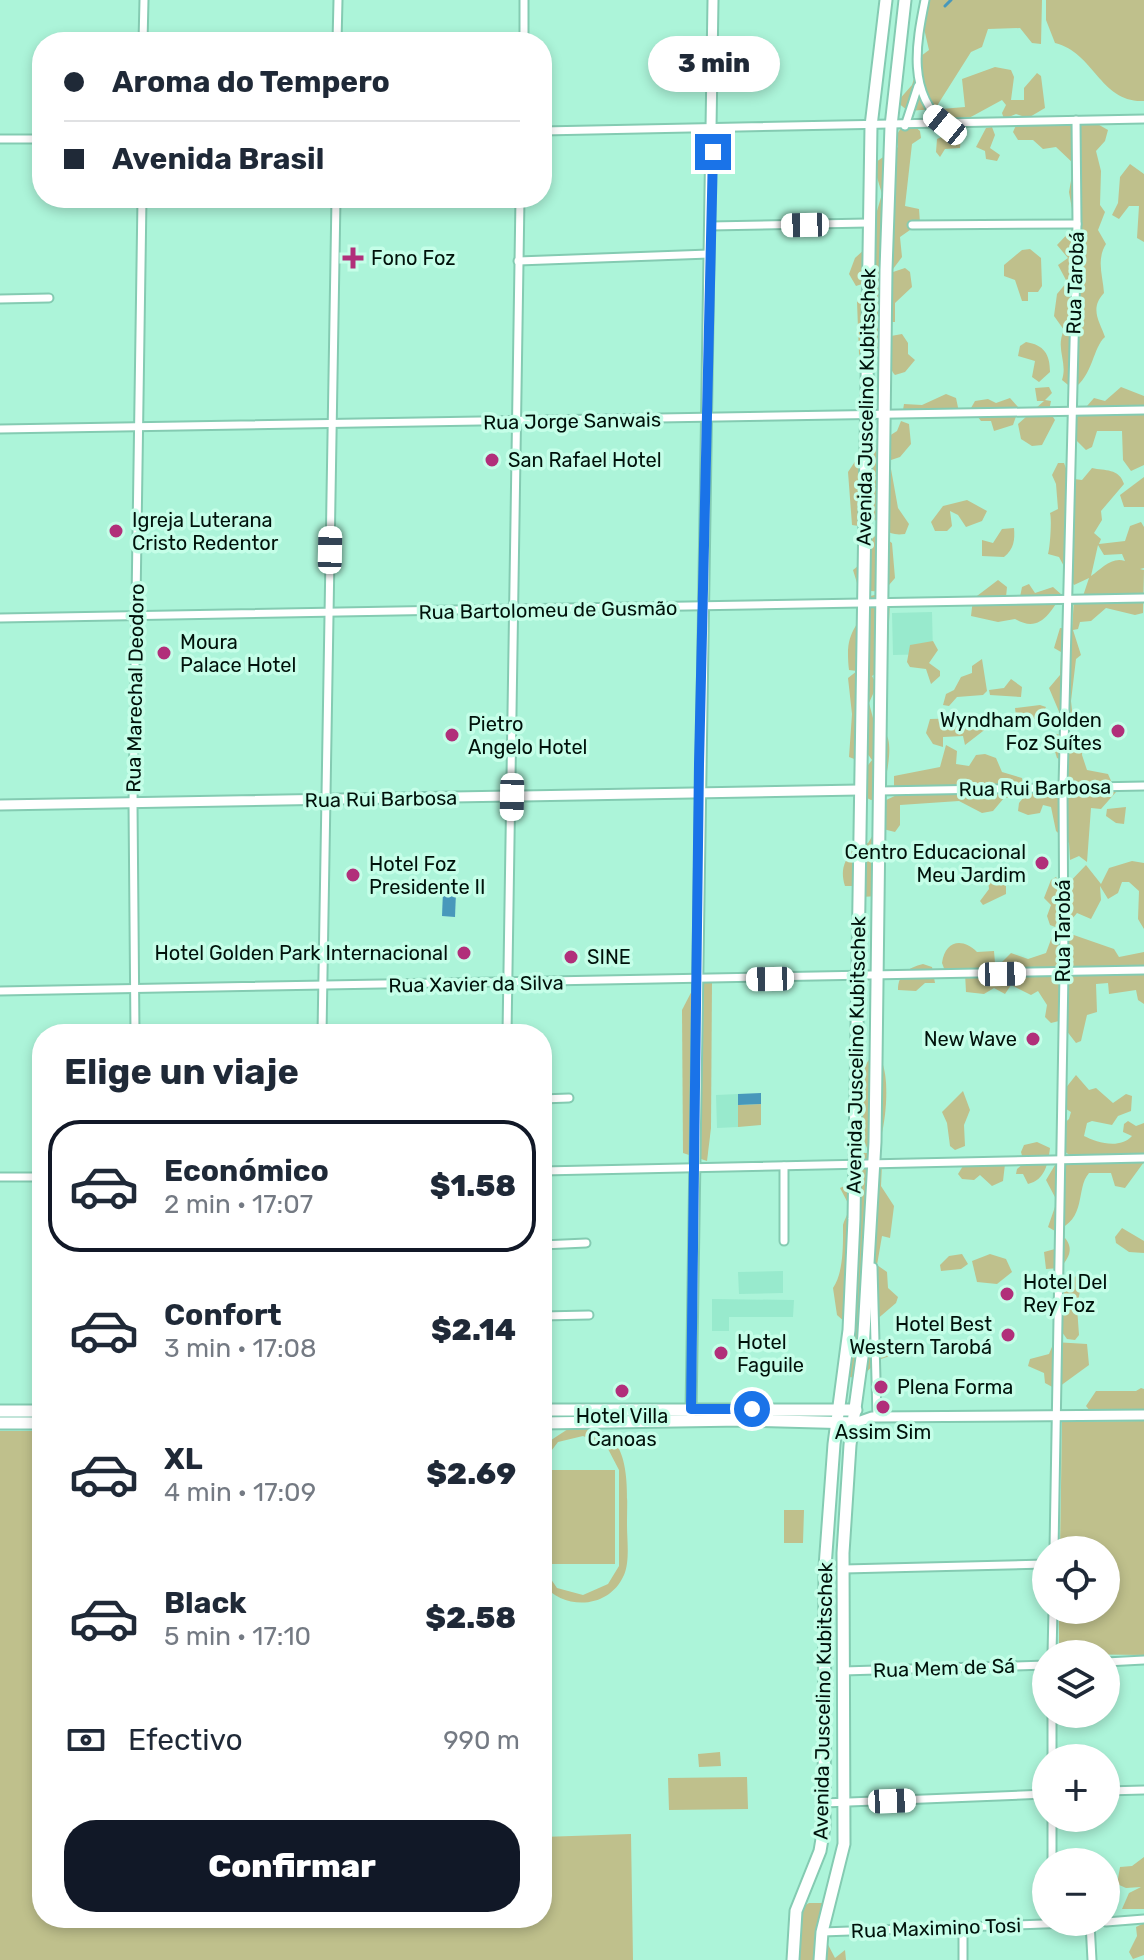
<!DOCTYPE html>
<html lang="es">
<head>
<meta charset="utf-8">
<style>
  :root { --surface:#fff; --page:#f6f6f7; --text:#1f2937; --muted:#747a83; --line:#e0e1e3; --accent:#111827 }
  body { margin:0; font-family:Rubik,sans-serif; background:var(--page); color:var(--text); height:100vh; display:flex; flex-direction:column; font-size:30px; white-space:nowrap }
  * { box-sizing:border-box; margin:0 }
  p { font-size:26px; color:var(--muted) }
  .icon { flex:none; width:44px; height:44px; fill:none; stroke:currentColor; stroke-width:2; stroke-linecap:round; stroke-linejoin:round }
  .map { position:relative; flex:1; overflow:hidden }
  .side { position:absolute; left:32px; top:1024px; width:520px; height:904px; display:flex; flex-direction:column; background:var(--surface); border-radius:32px; box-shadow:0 4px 12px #0003 }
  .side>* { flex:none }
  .top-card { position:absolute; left:32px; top:32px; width:520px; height:176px; border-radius:32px; box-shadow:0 4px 12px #0003; display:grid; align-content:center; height:176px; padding:0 32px; background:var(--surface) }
  .buttons { position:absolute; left:1032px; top:1536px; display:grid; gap:16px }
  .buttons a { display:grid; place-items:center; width:88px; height:88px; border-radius:50%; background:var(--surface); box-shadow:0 4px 12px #0003; font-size:40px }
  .end { position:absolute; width:36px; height:36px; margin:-18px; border:10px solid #1a73e8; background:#fff; box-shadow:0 0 0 4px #fff }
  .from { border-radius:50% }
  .bubble { position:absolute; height:56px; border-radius:28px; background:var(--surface); box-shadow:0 4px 12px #0003; font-size:26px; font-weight:800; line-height:56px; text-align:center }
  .car { position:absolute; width:24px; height:48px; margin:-24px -12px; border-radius:10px; box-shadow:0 0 6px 2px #0007; background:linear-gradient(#fff 24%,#345 0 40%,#fff 0 76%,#345 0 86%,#fff 0) }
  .top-card b { display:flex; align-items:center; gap:28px; height:76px; font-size:30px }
  .top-card b+b { border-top:2px solid var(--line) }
  .top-card i { width:20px; height:20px; background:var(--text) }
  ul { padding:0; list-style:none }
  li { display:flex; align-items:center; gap:24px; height:132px; margin:0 16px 12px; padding:0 16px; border:4px solid transparent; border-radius:32px }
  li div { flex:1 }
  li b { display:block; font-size:30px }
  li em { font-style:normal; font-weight:800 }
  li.selected { border-color:var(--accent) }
  li>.icon { width:72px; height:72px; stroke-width:1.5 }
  h2 { padding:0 32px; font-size:36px; line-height:96px }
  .pay { display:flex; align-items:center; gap:20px; height:88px; padding:0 32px; font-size:30px }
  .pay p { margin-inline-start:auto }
  .cta { display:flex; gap:16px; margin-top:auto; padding:16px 32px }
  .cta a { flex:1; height:92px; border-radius:32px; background:var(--accent); color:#fff; font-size:32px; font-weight:800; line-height:92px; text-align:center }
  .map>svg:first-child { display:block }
  .built { fill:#98eacd }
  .green { fill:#bfc08c; fill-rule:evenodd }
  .water { fill:#4898bb }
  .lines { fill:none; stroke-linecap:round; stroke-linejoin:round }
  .stream { stroke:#4898bb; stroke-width:3 }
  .minor-casing { stroke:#84cbb2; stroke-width:11 }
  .tertiary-casing { stroke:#84cbb2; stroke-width:13 }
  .primary-casing { stroke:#84cbb2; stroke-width:15 }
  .minor { stroke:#fff; stroke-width:7 }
  .tertiary { stroke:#fff; stroke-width:9 }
  .primary { stroke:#fff; stroke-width:11 }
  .route { stroke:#1a73e8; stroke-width:10 }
  .poi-dot { fill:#b12f7a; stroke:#c5fee8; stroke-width:3 }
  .labels { text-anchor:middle; stroke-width:7; stroke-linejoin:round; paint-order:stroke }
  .poi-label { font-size:20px; fill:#00120b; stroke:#c5fee8; text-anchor:start }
  .street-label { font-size:20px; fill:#00120b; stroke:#c5fee8 }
</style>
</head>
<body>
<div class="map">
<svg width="1144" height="1960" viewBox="0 0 1144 1960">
  <rect width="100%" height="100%" fill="#acf4d9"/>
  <g class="built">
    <polygon points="932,612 933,654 893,655 892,613"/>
    <polygon points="738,1094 738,1127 717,1128 716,1095"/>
    <polygon points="783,1271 783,1293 739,1294 738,1272"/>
    <polygon points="712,1299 794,1300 793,1317 729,1317 729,1331 712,1331"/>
  </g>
  <g class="green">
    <polygon points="927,0 1042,0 1041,44 1032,43 1020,28 988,29 982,47 971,52 935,109 908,111 897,102 912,85 921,56 929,50 922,20"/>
    <path d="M1046,0H1144V101C1100,103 1095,53 1055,43L1046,20Z"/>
    <polygon points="995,67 1011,70 1014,77 1011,100 1024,100 1024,88 1037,73 1041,76 1045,108 1028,118 1016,114 1004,119 1002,113 1006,105 1002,100 969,118 950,121 941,109 965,107 962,79"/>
    <path d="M1053,122L1062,125L1082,122L1086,125L1094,122L1108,130L1105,141L1096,151L1101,171L1100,205L1105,212L1098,230L1106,244C1096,260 1103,276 1104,293C1089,309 1100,322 1105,337C1093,347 1093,376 1073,389L1062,380C1068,362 1055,349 1064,330L1054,316L1057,294L1067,282L1058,265L1068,258L1057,245L1075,226L1069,192L1074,164L1056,147L1043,149L1033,140H1018L1013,132L1017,123Z"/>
    <polygon points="914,126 920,131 921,138 912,144 905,206 919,209 920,223 900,237 902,257 890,273 905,268 910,272 912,287 895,303 895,322 892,322 875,353 864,361 859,354 857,302 865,285 883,277 856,286 849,274 855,258 866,248 882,194 873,164 898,147 896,136 901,128"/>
    <polygon points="992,127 995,135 990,148 1000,155 997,161 986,159 985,151 976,147 986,128"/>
    <polygon points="946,135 961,135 960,148 945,149 940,157 936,152 937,139"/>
    <polygon points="1130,164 1144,174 1144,242 1137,238 1139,206 1129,206 1119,219 1112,215 1118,203 1120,177"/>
    <polygon points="1030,249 1041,258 1042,286 1038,292 1028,292 1028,301 1022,301 1015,280 1004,276 1004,265 1022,250"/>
    <path d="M902,334L908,343V354L915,360L905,372L895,375C888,368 887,346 891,336Z"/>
    <path d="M1026,342C1044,345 1050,354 1050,372L1039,382L1032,377L1035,361L1018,356L1020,346Z"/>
    <polygon points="1049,387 1052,393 1045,400 1051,401 1049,411 1055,420 1042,445 1032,446 1021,439 1018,424 1044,401 1037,401 1035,388"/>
    <polygon points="1121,387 1144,396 1144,465 1131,471 1123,460 1122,431 1097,431 1092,447 1086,450 1074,438 1073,422 1094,398 1105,401"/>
    <polygon points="946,394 956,398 959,412 955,418 903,410 904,404 922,405"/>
    <polygon points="1010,398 1019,408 1013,425 994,431 991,421 981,421 971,408 975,401 988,399 996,403"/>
    <polygon points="901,421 909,424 911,444 900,457 891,460 886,456 886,438 897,431"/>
    <path d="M868,442L876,443L878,471L891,469L898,508L909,524L905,534C888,536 885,530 874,519L865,527L852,525L848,472Z"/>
    <path d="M1058,463H1064L1067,471L1074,473V479L1082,480L1092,468C1105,471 1119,468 1124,484L1101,511L1102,520L1094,533L1101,539L1099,544L1125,541L1130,526L1141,522L1144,527V568L1140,569L1144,570L1143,613L1135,615L1106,608L1091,621L1080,622L1078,629L1073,630L1081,655L1076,659L1071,701L1073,719L1069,723L1058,720L1060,714L1049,688L1060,675L1061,652L1054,648L1060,628L1072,629L1074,599H1082L1089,578L1074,585L1059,557L1048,554C1050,548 1052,519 1050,513L1058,509L1056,484L1052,475ZM1098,545L1104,555L1122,554L1125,561C1112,556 1101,569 1091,576Z"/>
    <polygon points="1144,477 1144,507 1124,507 1120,495"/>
    <polygon points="967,500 987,511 982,521 966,527 958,515 950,511 952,526 947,531 935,531 931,522 943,506"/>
    <path d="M1014,528C1015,540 1014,549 1004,557L982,556V540L993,543L1002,529Z"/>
    <polygon points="878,533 892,543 895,578 883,592 871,591 866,584 857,583 853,570 863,562 869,542"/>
    <path d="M998,580L1007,587L1006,597H1020L1022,587L1029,584L1035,593L1053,587L1062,595C1050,612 1040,634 1015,619L998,622L971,616L973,599Z"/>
    <path d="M878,594L890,600L887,665L872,676L877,685L869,703L877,733H885C895,743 885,783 881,798L871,800L859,794L865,769L872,760L867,753L857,760L849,757L852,714L848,678L857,671L849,670C844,627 859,633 867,597Z"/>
    <polygon points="933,641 938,650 929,663 940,671 940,676 931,684 926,669 910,667 907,662 910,645"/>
    <polygon points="982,659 987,691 983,695 957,697 949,706 943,705 946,694 954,690 961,677 972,673 972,666"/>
    <polygon points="1011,679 1022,687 1021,697 990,695 989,690 1004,688"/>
    <polygon points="1040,705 1046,707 1041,717 1028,721 1016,716 1015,708"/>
    <polygon points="989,712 996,721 965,745 963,736 943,737 943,747 933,744 926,733 930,719 966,718 966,727 979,727 979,718"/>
    <polygon points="1055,734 1083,738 1082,755 1087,770 1108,774 1116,792 1101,809 1091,808 1087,862 1079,856 1070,860 1069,843 1056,831 1051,807 1043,805 1040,813 1028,815 1018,811 1019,803 1040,777 1050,787 1061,786 1058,778 1061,760 1057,758 1051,739"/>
    <polygon points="946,745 957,751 956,764 969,766 976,755 985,754 996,758 1002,772 1022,778 1024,791 1020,797 1004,798 993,811 982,813 959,801 900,805 900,825 895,832 883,829 882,802 901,793 894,790 894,776 940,767"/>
    <polygon points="1126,807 1124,824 1116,823 1106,816 1107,809"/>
    <path d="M884,834L889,853L881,866L878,896L861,897L866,921L856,920L854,886H845C839,866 847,858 857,844L868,843L873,835Z"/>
    <polygon points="1132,861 1144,863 1144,929 1138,919 1139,891 1129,882 1122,882 1118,893 1108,899 1100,886 1101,900 1091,919 1077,913 1063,930 1050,925 1047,916 1051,905 1044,898 1051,880 1056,877 1064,888 1086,865 1101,884 1109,868"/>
    <polygon points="993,877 1006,886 1006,894 983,905 980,901 989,889 988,879"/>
    <path d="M1068,933L1114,949L1119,957L1144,952V1004L1138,1000L1136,990L1109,994L1108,983L1096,984L1097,1012L1087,1015L1081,1041L1076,1043L1059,1021L1051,1023L1045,1017L1047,1005L1038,991L1031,995L1011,985L1005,994L994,988L984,994L966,992L965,973L945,971L942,963C945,941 962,937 977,952L994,951L995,963L999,965L1011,953L1028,959L1046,953L1053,934Z"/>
    <path d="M923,964L932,967L935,983H925L916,991L898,990C898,974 908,968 923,964Z"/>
    <polygon points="697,981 712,981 711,1128 707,1161 683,1153 682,1010"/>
    <path d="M876,1054C893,1065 886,1134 876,1150H868C857,1129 852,1066 876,1054Z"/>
    <path d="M1076,1075L1089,1090L1096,1088L1113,1103L1126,1094L1132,1096L1131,1111L1118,1116L1112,1125L1092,1121L1087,1123L1084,1136C1096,1142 1119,1150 1132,1136L1123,1132L1124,1124L1128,1121L1136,1126L1144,1123V1162L1125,1188L1115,1186L1111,1173H1089C1075,1189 1088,1219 1055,1231L1048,1227L1057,1201L1046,1180L1055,1165L1072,1157L1064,1151L1062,1125L1069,1119L1071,1112L1063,1107L1061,1094Z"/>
    <polygon points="963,1091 970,1110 964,1125 965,1146 955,1150 950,1146 947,1123 942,1112"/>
    <polygon points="761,1104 761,1125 738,1127 738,1105"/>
    <path d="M1037,1142L1050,1148C1048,1164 1045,1180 1028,1184L1023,1174H1016L1017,1169L1024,1163L1021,1152L1024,1145Z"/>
    <path d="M863,1153H878L882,1164L881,1186L894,1206L890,1238L882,1236L877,1265L887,1272L888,1288L898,1297L896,1303L875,1321L877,1346L887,1348L890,1356L878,1360L860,1379L850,1377L845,1369L846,1323L837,1315L833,1288C844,1272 843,1243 843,1225C844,1220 849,1212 850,1207L840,1188L851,1183L852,1169Z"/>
    <polygon points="989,1162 1005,1164 1003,1181 992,1186 980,1175 974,1180 962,1179 958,1174 963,1166 986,1167"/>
    <polygon points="1122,1228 1144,1241 1144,1253 1129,1252 1116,1243 1115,1237"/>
    <path d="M1065,1238C1074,1249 1069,1258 1060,1268L1046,1269L1044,1252L1055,1249Z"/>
    <polygon points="962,1254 968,1264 961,1269 941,1271 940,1265 949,1256"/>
    <polygon points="990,1254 1006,1259 1012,1272 997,1284 977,1282 972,1261"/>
    <polygon points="1076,1276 1082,1280 1077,1307 1079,1335 1075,1340 1067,1339 1059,1328 1060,1311 1070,1301 1060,1289"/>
    <polygon points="1054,1342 1087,1344 1089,1365 1056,1389 1045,1383 1044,1373 1028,1366 1030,1359 1049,1354"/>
    <polygon points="1141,1388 1144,1389 1144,1415 1094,1416 1086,1406 1096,1391 1136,1391"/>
    <polygon points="1144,1421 1144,1655 1059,1654 1059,1610 1106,1610 1106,1550 1060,1550 1062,1422"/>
    <path d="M568,1429C634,1418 627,1482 627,1525C627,1540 630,1561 624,1575C609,1609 565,1611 542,1584V1446ZM583,1436L607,1447L619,1470V1566L608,1584L583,1595L557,1588L542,1566V1463L558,1442Z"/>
    <polygon points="0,1431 42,1431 42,1918 542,1918 542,1837 631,1834 633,1960 0,1960"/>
    <polygon points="547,1470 615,1470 615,1564 548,1564"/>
    <polygon points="784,1510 804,1510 803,1543 784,1543"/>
    <polygon points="720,1752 721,1766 699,1767 698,1754"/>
    <polygon points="747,1777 748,1809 669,1810 668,1778"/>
    <polygon points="1144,1857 1144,1909 1122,1909 1129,1893 1141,1887 1126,1888 1117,1884 1120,1867 1132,1866"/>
    <polygon points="809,1903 825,1903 824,1937 835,1958 845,1950 846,1960 799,1960 795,1911"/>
    <polygon points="1144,1923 1144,1955 1133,1959 1129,1952 1137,1936 1136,1927"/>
  </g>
  <g class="water">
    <polygon points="443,891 456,892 455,917 442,916"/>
    <polygon points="761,1093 761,1104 738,1105 738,1094"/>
  </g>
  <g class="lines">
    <polyline class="stream" points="945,6 951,0"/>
    <defs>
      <g id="minor">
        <path d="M925,0C916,44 907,93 945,125"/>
        <polyline points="143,42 144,0"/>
        <polyline points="337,42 338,0"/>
        <polyline points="524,42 524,0"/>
        <polyline points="905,126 918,86"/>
        <polyline points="542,131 1144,119"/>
        <polyline points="0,139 42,139"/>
        <polyline points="912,225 1077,224"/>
        <polyline points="710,226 868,223"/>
        <polyline points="518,261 709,254"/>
        <polyline points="0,299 49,298"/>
        <polyline points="0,429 1144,410"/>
        <polyline points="0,618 1144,598"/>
        <polyline points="879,791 1144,786"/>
        <polyline points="0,991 1144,970"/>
        <polyline points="135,1034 133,803 142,198"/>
        <polyline points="322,1034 336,198"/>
        <polyline points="507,1034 520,198"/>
        <polyline points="542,1099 569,1098"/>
        <polyline points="784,1166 784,1241"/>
        <polyline points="542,1171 1144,1158"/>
        <polyline points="0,1177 42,1177"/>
        <polyline points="542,1245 586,1243"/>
        <polyline points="873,1267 877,1417"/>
        <polyline points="542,1316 589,1315"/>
        <polyline points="1054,1550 1064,972 1063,787 1077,224 1076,120"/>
        <polyline points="844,1569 1046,1564"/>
        <polyline points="1052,1654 1053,1610"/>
        <polyline points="1106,1662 1144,1660"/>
        <polyline points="843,1671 1046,1665"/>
        <polyline points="1052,1758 1052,1714"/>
        <polyline points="1106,1791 1144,1790"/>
        <polyline points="824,1803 1046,1794"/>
        <polyline points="1052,1862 1052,1818"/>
        <polyline points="1106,1922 1144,1919"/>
        <polyline points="1090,1923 1092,1960"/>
        <polyline points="963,1927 963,1960"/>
        <polyline points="822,1932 1099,1922"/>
      </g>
      <g id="tertiary">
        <polyline points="0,805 859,790"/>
        <polyline points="691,1413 713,0"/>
        <polyline points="855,1423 872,1417 1144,1415"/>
      </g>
      <g id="primary">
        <polyline points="542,1410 856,1410"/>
        <polyline points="0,1411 42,1411"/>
        <polyline points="0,1423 42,1423"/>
        <polyline points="542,1423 743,1420 855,1423"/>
        <polyline points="793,1960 796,1911 820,1851 824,1827 825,1567 834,1444 849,1330 854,1219 871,126 886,0"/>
        <polyline points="820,1960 822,1932 844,1844 843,1553 850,1445 863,1350 875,1142 886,270 891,126 905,0"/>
      </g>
    </defs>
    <use href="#minor" class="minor-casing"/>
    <use href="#tertiary" class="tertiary-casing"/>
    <use href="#primary" class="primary-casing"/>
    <use href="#minor" class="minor"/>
    <use href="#tertiary" class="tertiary"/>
    <use href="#primary" class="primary"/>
  </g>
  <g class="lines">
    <polyline class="route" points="713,152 699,764 691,1409 752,1409"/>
  </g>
  <g class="poi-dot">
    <path d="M349 246h8v8h8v8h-8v8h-8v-8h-8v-8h8z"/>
    <circle cx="492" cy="460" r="8"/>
    <circle cx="116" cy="531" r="8"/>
    <circle cx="164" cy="653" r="8"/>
    <circle cx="1118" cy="731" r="8"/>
    <circle cx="452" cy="735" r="8"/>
    <circle cx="1042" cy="863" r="8"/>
    <circle cx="353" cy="875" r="8"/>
    <circle cx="464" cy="953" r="8"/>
    <circle cx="571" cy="957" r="8"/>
    <circle cx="1033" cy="1039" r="8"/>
    <circle cx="1007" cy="1294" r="8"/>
    <circle cx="1008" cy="1335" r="8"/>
    <circle cx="721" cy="1353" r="8"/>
    <circle cx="881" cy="1387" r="8"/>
    <circle cx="622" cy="1391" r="8"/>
    <circle cx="883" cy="1407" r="8"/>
  </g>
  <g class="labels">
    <g class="poi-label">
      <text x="371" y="265">Fono Foz</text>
      <text x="508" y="467">San Rafael Hotel</text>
      <text x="132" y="527">Igreja Luterana<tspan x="132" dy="23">Cristo Redentor</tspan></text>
      <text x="180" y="649">Moura<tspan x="180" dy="23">Palace Hotel</tspan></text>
      <text x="1102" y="727" text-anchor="end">Wyndham Golden<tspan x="1102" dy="23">Foz Suítes</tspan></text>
      <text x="468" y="731">Pietro<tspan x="468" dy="23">Angelo Hotel</tspan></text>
      <text x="1026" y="859" text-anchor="end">Centro Educacional<tspan x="1026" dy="23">Meu Jardim</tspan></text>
      <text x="369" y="871">Hotel Foz<tspan x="369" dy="23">Presidente II</tspan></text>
      <text x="448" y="960" text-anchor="end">Hotel Golden Park Internacional</text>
      <text x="587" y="964">SINE</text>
      <text x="1017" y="1046" text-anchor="end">New Wave</text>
      <text x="1023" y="1289">Hotel Del<tspan x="1023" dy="23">Rey Foz</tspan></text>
      <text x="992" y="1331" text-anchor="end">Hotel Best<tspan x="992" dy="23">Western Tarobá</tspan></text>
      <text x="737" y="1349">Hotel<tspan x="737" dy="23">Faguile</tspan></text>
      <text x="897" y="1394">Plena Forma</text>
      <text x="622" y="1423" text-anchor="middle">Hotel Villa<tspan x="622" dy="23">Canoas</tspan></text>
      <text x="883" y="1439" text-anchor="middle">Assim Sim</text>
    </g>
    <g class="street-label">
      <text transform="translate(1075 283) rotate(-88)" y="7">Rua Tarobá</text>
      <text transform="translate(866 407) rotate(-89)" y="7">Avenida Juscelino Kubitschek</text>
      <text transform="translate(572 421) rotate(-1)" y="7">Rua Jorge Sanwais</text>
      <text transform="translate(548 610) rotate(-1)" y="7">Rua Bartolomeu de Gusmão</text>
      <text transform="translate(135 688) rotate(-89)" y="7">Rua Marechal Deodoro</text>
      <text transform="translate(1035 788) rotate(-1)" y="7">Rua Rui Barbosa</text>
      <text transform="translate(381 799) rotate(-1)" y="7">Rua Rui Barbosa</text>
      <text transform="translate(1063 931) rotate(-90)" y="7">Rua Tarobá</text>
      <text transform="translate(476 984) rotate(-1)" y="7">Rua Xavier da Silva</text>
      <text transform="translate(856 1055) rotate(-89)" y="7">Avenida Juscelino Kubitschek</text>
      <text transform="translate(944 1668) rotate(-2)" y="7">Rua Mem de Sá</text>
      <text transform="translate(823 1701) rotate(-89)" y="7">Avenida Juscelino Kubitschek</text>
      <text transform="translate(936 1928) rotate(-2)" y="7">Rua Maximino Tosi</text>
    </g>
  </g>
</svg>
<div class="buttons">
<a><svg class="icon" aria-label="locate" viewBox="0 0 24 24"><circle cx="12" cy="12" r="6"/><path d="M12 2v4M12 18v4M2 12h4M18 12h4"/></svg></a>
<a><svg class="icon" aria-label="layers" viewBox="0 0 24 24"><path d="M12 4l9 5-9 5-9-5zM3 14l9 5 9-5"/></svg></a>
<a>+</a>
<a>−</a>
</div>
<i class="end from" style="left:752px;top:1409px"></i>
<i class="end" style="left:713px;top:152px"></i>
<div class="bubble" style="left:648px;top:36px;width:132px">3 min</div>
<i class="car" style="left:945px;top:125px;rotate:309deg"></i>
<i class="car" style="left:805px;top:225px;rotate:269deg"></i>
<i class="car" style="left:330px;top:550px;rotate:1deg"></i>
<i class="car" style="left:512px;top:797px;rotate:181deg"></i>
<i class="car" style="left:1002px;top:974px;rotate:89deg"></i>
<i class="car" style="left:770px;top:979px;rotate:269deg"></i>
<i class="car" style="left:892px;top:1801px;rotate:88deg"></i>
<div class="top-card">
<b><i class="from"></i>Aroma do Tempero</b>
<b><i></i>Avenida Brasil</b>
</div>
<section class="side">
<h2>Elige un viaje</h2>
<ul>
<li class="selected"><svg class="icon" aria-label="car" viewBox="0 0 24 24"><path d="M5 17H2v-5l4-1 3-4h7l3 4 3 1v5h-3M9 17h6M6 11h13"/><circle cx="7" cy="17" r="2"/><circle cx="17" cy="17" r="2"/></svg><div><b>Económico</b><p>2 min · 17:07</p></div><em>$1.58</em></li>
<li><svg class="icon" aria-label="car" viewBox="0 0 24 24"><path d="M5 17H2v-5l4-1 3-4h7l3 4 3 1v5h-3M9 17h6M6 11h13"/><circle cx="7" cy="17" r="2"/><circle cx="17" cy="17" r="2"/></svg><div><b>Confort</b><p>3 min · 17:08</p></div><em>$2.14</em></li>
<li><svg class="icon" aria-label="car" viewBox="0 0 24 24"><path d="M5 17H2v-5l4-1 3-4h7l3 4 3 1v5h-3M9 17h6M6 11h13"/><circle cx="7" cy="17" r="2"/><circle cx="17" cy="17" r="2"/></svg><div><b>XL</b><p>4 min · 17:09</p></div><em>$2.69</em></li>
<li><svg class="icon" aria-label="car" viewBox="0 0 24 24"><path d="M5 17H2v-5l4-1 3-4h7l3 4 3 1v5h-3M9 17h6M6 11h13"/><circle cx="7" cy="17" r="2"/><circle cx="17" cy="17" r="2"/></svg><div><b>Black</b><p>5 min · 17:10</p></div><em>$2.58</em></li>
</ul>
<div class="pay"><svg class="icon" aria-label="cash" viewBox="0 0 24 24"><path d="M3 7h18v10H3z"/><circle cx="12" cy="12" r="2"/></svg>Efectivo<p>990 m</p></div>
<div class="cta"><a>Confirmar</a></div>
</section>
</div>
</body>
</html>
